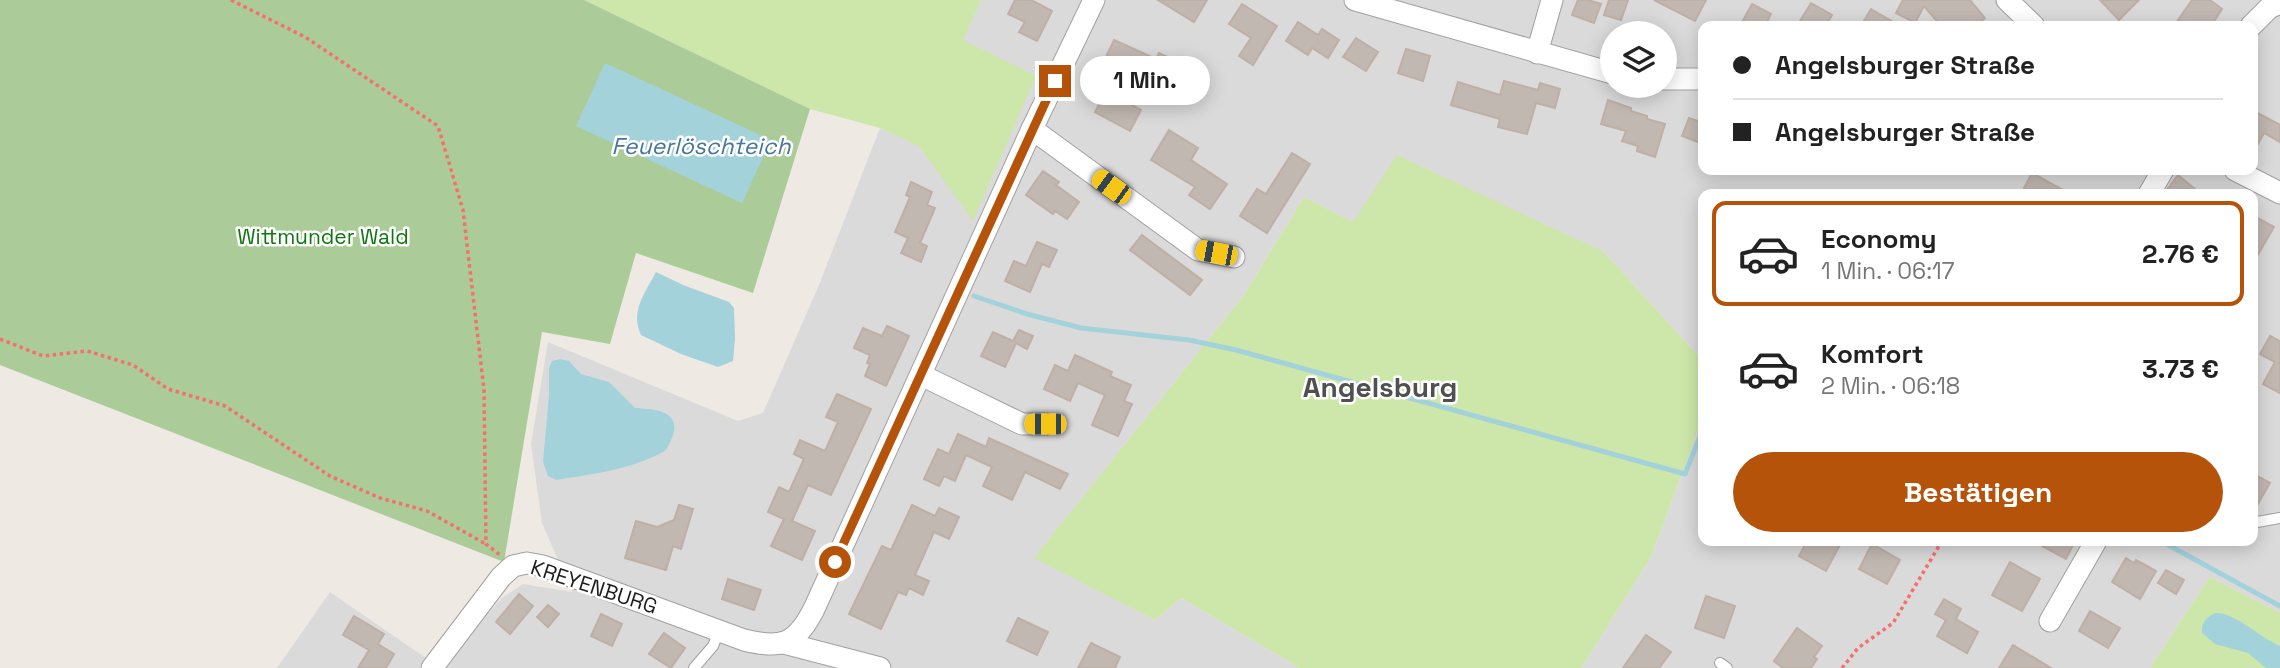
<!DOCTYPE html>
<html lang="de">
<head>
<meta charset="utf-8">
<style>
  :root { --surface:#fff; --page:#f2f2f2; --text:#222; --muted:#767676; --line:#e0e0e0; --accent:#b45309 }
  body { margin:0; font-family:"Space Grotesk",sans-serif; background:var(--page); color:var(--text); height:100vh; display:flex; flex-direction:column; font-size:26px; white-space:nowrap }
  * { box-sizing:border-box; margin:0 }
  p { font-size:23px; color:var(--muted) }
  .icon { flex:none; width:38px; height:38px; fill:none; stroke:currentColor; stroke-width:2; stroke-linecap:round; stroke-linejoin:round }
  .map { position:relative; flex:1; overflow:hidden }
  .details { position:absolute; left:1698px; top:189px; width:560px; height:357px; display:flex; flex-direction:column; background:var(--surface); border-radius:14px; box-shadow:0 4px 18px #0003 }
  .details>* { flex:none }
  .guide { position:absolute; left:1698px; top:21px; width:560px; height:154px; border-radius:14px; box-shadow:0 4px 18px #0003; display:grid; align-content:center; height:154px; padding:0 35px; background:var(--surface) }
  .controls { position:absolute; left:1600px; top:21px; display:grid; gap:14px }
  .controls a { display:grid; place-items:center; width:77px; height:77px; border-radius:50%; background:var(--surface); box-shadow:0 4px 18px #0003; font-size:35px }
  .end { position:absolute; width:32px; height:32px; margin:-16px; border:9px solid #b45309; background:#fff; box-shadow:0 0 0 4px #fff }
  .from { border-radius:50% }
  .bubble { position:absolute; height:49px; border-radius:24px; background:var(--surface); box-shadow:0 4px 18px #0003; font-size:23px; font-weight:800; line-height:49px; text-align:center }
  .car { position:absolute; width:21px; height:42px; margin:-21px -10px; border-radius:9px; box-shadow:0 0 5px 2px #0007; background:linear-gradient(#f5c518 24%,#345 0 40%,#f5c518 0 76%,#345 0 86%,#f5c518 0) }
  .guide b { display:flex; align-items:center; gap:24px; height:66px; font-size:26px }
  .guide b+b { border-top:2px solid var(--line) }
  .guide i { width:18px; height:18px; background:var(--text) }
  ul { padding:12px 0 0; list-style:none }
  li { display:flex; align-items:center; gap:21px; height:105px; margin:0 14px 10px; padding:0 21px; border:4px solid transparent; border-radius:14px }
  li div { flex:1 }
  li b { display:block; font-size:26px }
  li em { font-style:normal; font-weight:800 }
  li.active { border-color:var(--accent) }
  li>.icon { width:63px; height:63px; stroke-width:1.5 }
  .action { display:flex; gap:14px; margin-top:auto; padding:14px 35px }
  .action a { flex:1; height:80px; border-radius:42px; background:var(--accent); color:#fff; font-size:28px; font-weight:800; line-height:80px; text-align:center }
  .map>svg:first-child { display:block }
  .residential { fill:#dbdada; fill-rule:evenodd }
  .grass { fill:#cce7a9 }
  .forest { fill:#abcc98 }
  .water { fill:#a4d2db }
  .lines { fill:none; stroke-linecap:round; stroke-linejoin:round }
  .stream { stroke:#a4d2db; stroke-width:5 }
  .building { fill:#c2b8b2; stroke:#bfafa5; stroke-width:2 }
  .lane-casing { stroke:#a1a1a1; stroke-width:12 }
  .street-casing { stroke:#a1a1a1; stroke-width:23 }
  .path { stroke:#f66f6c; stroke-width:3.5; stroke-dasharray:3.5 3.5; stroke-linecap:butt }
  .lane { stroke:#fff; stroke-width:10 }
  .street { stroke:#fff; stroke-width:21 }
  .route { stroke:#b45309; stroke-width:9 }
  .labels { text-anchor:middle; stroke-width:5; stroke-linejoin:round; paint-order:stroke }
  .park-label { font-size:21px; fill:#0e770f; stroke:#fff }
  .street-label { font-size:21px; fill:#1d1d1d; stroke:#fff }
  .water-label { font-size:23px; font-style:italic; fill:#46779a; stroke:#fff }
  .district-label { font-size:28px; font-weight:bold; fill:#505050; stroke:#fff }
</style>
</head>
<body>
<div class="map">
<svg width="2280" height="668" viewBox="0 0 2280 668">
  <rect width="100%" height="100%" fill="#eee9e3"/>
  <path class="residential" d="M981,0H2280V613L2210,577L2150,668H1581L1651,557L1703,416V541H2252V194H1703V361L1604,252L1353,222L1304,197L1244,295L1035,557L1155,620L1181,598L1300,668H277L330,592L439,667L502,598L523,584L572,592L542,523L531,444L548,342L738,421L763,413L819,285L880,128L920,146L973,220L962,40ZM1703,26H2252V170H1703ZM1612,33H1664V86H1612Z"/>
  <g class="grass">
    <polygon points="584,0 981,0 963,40 1036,76 973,221 919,146 880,128 810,109"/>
    <polygon points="1397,155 1604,252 1703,361 1703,416 1651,557 1581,668 1300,668 1181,598 1155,620 1034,558 1244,295 1304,197 1353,222"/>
    <polygon points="2210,577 2280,613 2280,668 2150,668"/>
  </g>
  <polygon class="forest" points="0,0 584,0 810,109 753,293 636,253 610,344 542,332 504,562 0,365"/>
  <g class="water">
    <polygon points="605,63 771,140 742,203 576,126"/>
    <path d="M656,272L683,285L729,302L734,308L735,339L733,361L718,367L681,354L641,335C630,310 645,294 656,272Z"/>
    <path d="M560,359L569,361L581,374L609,382L635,408C666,409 687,416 666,450C635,469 592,474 556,480L548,476L543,462L549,395V368L552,361Z"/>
    <path d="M2215,613C2235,612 2259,637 2280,646V668H2266L2248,653L2215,644L2202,633C2201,622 2206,618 2215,613Z"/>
  </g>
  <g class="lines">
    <g class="stream">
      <polyline points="974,296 1027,314 1081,328 1189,340 1236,350 1685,474 1703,429"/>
      <polyline points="2161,541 2280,606"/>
    </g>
  </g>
  <g class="building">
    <polygon points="1015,0 1031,0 1052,11 1037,41 1019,32 1025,22 1008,14"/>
    <polygon points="1158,0 1207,0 1194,22"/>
    <polygon points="1578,0 1588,0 1601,4 1594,23 1572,15"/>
    <polygon points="1609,0 1628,0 1621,20 1604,15"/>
    <polygon points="1654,0 1706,0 1695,21"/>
    <polygon points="1903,0 1970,0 1985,18 1975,26 1941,26 1924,6 1915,23 1896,13"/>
    <polygon points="2100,0 2139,0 2119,20"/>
    <polygon points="2192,0 2210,0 2222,9 2211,26 2174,26"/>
    <polygon points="1811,3 1832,15 1826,26 1797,26"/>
    <polygon points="1242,4 1277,26 1253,65 1239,56 1251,38 1229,24"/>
    <polygon points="1752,4 1771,14 1765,26 1740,26"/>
    <polygon points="1871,9 1900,26 1861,26"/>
    <polygon points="1298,22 1318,35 1322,29 1339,40 1328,58 1312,48 1308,55 1286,41"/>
    <polygon points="1356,38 1378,52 1366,71 1343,57"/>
    <polygon points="1114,40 1156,59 1159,53 1185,65 1177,83 1132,63 1129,69 1105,59"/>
    <polygon points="1406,49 1430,56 1423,81 1398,73"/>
    <polygon points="1504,81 1538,90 1540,83 1560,89 1555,108 1536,103 1527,134 1498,127 1500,119 1451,105 1458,82 1500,95"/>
    <polygon points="1106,91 1141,110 1130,131 1095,112"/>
    <polygon points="1608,100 1631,108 1631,111 1647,116 1647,119 1665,124 1655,157 1637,151 1638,146 1622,141 1626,131 1601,124"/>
    <polygon points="2252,110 2280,125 2280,142 2264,133 2252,155"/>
    <polygon points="1689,118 1703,123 1703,144 1682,136"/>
    <polygon points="1169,130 1198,148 1191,160 1227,184 1210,209 1189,195 1195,187 1151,160"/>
    <polygon points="1292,153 1310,164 1267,233 1240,216 1257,189 1266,194"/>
    <polygon points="1043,171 1059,182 1056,185 1079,202 1067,219 1055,211 1053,214 1026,195"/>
    <polygon points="2032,173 2070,194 2034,194 2024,188"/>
    <polygon points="2178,175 2201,194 2164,194"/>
    <polygon points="911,182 932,192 927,205 935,208 920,243 927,246 921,262 901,253 908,238 895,232 910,197 906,195"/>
    <polygon points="2252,215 2274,227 2252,265"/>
    <polygon points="1142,235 1202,280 1190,295 1130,250"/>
    <polygon points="1037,242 1057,250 1049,267 1042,264 1030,292 1005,281 1014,261 1026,266"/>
    <polygon points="887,326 909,336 886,386 865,376 870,364 867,363 870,355 854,348 863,328 882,336"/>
    <polygon points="1019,330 1033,336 1027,349 1016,343 1005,367 981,356 993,332 1013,341"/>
    <polygon points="2270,336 2280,341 2280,393 2263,384 2275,362 2260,354"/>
    <polygon points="1075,355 1112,372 1110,376 1131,385 1124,401 1132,404 1118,436 1092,425 1105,395 1078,383 1070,401 1044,389 1055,365 1068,371"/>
    <polygon points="837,394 871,409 831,495 808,485 792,521 815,531 802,560 771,546 784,519 768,512 779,487 789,492 804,459 794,454 800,440 825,451 838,422 826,417"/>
    <polygon points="958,434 986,447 989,438 1068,474 1060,489 1025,472 1012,500 983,486 992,467 966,455 955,481 944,476 939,486 924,479 938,449 949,454"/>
    <polygon points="2257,476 2270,483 2252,514 2252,484"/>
    <polygon points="679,505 693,509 681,549 673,546 666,570 625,558 636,521 657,527 674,520"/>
    <polygon points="912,505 935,516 939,508 959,517 949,539 934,532 915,575 929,581 923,595 909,588 906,595 898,592 881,629 849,614 882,546 891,550"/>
    <polygon points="1807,541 1833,541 1840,545 1826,571 1799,556"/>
    <polygon points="2033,541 2075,541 2066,559"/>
    <polygon points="1872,544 1900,560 1887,584 1859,569"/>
    <polygon points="2126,558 2134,563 2136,560 2156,571 2140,599 2112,582"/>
    <polygon points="2010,562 2040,579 2022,611 1992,595"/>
    <polygon points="2166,570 2184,580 2176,594 2158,583"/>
    <polygon points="728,579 761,590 754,610 722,599"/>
    <polygon points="519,594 533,606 510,634 496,622"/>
    <polygon points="1706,596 1735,606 1724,638 1695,628"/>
    <polygon points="1944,599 1961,609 1956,619 1978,632 1967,653 1937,636 1946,620 1935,614"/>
    <polygon points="548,605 559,614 548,627 537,617"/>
    <polygon points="2090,611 2120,628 2108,648 2079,631"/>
    <polygon points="601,614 622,624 612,646 591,636"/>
    <polygon points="354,616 384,634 378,644 394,654 386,668 358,668 369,650 343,635"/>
    <polygon points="1018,618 1048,632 1037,655 1007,641"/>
    <polygon points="1797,628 1822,646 1814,657 1817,659 1811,668 1783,668 1774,661"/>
    <polygon points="664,633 685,648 671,668 649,654"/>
    <polygon points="1646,635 1671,652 1659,668 1623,668"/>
    <polygon points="1091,643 1120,657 1115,668 1078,668"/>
    <polygon points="2013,645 2051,668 1999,668"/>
  </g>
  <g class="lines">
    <defs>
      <g id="lane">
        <polyline points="2252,523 2280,518"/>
        <polyline points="1720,663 1727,668"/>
        <polyline points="694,668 713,646 719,631"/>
      </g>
      <g id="street">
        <polyline points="1355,0 1612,73"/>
        <polyline points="2007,0 2034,26"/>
        <polyline points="2251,26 2269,8 2280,3"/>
        <polyline points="1537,53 1552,0"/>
        <polyline points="1664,79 1703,79"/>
        <polyline points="1032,129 1198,250 1234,257"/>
        <polyline points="2235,170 2280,193"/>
        <polyline points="2149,194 2163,170"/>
        <polyline points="921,375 1022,424 1045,424"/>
        <polyline points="2050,621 2096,541"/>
        <polyline points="784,643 880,668"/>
        <path d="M432,668L501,577L513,566L527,563L543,566L744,640C781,649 796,645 814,609L1032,129L1094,0"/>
      </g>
    </defs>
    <use href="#lane" class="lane-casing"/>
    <use href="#street" class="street-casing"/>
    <g class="path">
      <polyline points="231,0 305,37 438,126 463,210 484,390 486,544 500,555"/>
      <polyline points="0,339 43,356 87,351 133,365 168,389 225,406 330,476 380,498 427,511 486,544"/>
      <polyline points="1842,668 1858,648 1893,623 1942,541"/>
    </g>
    <use href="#lane" class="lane"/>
    <use href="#street" class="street"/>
  </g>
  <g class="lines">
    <polyline class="route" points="835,562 1055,81"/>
  </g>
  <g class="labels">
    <g class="park-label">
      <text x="323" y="244">Wittmunder Wald</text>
    </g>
    <g class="street-label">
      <text transform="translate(594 587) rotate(18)" y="7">KREYENBURG</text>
    </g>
    <g class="water-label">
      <text x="701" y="154">Feuerlöschteich</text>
    </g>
    <g class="district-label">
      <text x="1380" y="397">Angelsburg</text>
    </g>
  </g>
</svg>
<div class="controls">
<a><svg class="icon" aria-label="layers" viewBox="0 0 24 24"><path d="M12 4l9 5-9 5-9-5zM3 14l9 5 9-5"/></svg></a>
</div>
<i class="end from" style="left:835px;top:562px"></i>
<i class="end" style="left:1055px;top:81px"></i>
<div class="bubble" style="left:1080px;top:56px;width:130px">1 Min.</div>
<i class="car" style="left:1111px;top:187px;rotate:306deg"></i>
<i class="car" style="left:1216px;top:253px;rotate:281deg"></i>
<i class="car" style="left:1045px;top:424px;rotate:270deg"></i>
<div class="guide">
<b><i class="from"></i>Angelsburger Straße</b>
<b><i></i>Angelsburger Straße</b>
</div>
<section class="details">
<ul>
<li class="active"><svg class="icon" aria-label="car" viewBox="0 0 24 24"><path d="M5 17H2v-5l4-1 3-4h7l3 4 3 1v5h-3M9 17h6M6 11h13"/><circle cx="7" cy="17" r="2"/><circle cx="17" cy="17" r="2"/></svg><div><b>Economy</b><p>1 Min. · 06:17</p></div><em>2.76 €</em></li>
<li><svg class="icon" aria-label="car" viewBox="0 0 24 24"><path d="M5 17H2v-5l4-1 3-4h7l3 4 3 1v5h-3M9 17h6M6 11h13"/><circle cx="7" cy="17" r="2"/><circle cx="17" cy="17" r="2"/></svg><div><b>Komfort</b><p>2 Min. · 06:18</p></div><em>3.73 €</em></li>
</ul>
<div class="action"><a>Bestätigen</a></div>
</section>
</div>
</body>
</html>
